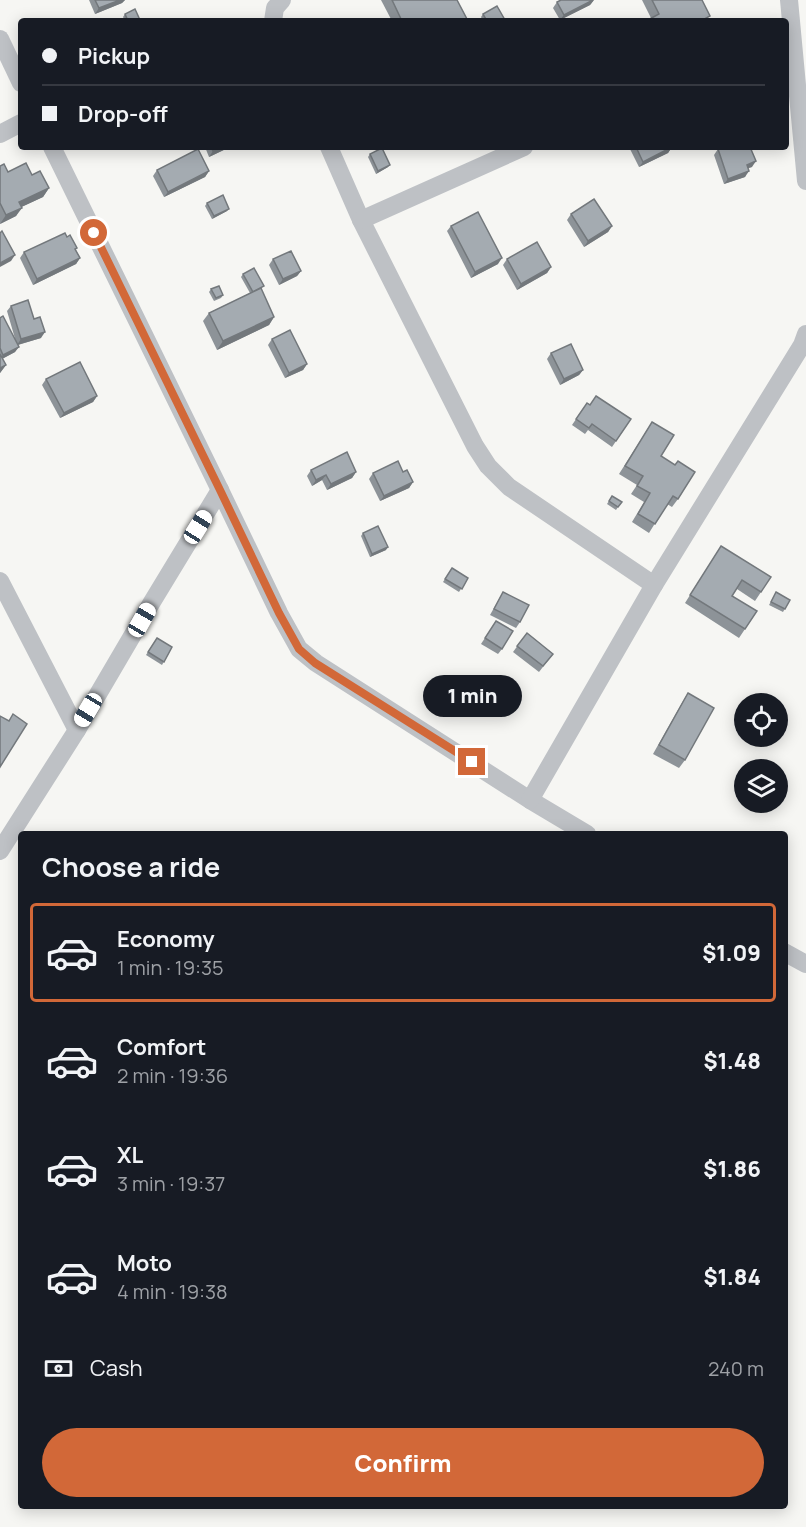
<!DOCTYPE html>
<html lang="en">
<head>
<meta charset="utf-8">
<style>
  :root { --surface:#171b24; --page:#242831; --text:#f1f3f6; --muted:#9ea1a6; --line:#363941; --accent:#d26838 }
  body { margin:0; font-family:Manrope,sans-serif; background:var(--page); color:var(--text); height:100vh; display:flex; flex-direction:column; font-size:22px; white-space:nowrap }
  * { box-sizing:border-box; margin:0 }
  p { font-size:20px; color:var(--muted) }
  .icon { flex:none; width:33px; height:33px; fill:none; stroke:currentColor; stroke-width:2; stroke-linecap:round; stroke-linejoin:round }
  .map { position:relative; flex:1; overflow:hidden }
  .sheet { position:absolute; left:18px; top:831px; width:770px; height:678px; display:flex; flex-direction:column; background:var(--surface); border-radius:6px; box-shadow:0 3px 15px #0003 }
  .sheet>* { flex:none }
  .hud { position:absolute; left:18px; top:18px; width:771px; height:132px; border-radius:6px; box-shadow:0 3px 15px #0003; display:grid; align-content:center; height:132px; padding:0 24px; background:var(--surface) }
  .tools { position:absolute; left:734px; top:693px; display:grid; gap:12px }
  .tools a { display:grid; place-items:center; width:54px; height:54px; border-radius:50%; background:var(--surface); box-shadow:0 3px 15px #0003; font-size:30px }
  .end { position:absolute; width:27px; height:27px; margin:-14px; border:8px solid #d26838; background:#fff; box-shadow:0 0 0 3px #fff }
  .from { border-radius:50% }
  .bubble { position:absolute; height:42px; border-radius:21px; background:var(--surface); box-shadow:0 3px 15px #0003; font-size:20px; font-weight:800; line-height:42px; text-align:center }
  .car { position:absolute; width:18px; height:36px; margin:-18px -9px; border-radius:8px; box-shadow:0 0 4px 2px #0007; background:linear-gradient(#fff 24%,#345 0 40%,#fff 0 76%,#345 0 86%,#fff 0) }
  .hud b { display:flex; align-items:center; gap:21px; height:57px; font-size:22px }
  .hud b+b { border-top:2px solid var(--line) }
  .hud i { width:15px; height:15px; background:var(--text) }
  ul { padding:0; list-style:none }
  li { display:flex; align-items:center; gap:18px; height:99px; margin:0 12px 9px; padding:0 12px; border:3px solid transparent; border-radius:6px }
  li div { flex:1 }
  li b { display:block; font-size:22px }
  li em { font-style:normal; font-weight:800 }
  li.on { border-color:var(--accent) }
  li>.icon { width:54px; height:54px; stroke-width:1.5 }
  h2 { padding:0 24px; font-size:27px; line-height:72px }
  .pay { display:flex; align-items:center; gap:15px; height:66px; padding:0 24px; font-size:22px }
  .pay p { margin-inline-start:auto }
  .primary-button { display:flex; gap:12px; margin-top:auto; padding:12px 24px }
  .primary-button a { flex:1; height:69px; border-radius:36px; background:var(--accent); color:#fff; font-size:24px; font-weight:800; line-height:69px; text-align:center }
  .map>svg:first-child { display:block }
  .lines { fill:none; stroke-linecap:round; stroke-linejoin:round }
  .minor { stroke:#bec1c5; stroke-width:18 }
  .wall { fill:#8d9398 }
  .shaded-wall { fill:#73787c }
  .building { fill:#a4abb1; stroke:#73787c; stroke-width:1.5 }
  .route { stroke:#d26838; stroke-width:8 }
</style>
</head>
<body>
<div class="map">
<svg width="806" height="1527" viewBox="0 0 806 1527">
  <rect width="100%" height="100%" fill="#f6f6f3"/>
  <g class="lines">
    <g class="minor">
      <polyline points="789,0 806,181"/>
      <polyline points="273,21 275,8 282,0"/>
      <polyline points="0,39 21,83"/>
      <polyline points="0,134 21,123"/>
      <polyline points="52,147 220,490 279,613 299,649 316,663 530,800 587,834"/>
      <polyline points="329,147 361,220 475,446 488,466 509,487 654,585"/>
      <polyline points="361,220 524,147"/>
      <polyline points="0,581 77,730"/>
      <polyline points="530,800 654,585 802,345 806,334"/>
      <polyline points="0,851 77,730 152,602 220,490"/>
      <polyline points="784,952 806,964"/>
    </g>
  </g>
  <g class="wall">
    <polygon points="89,0 125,0 122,3 95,14"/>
    <polygon points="381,0 457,0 468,21 392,21"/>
    <polygon points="594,0 590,5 560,20 553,8 557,2"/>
    <polygon points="642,0 702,0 707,21 647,21 651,18"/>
    <polygon points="125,14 140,21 125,21 123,17"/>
    <polygon points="483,14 505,21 483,21 481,17"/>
    <polygon points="205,147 230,147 209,157"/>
    <polygon points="629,147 672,147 668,153 639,167"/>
    <polygon points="718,149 752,167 748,168 745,177 724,184 714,155"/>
    <polygon points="370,154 388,167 376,174 368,157"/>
    <polygon points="0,166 8,172 32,175 49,188 43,197 21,207 16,216 0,224"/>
    <polygon points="157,170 209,171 205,177 164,197 153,176"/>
    <polygon points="207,203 227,211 212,219 205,206"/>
    <polygon points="571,214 612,226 608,232 584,247 567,220"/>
    <polygon points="451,226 498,264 471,278 447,231"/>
    <polygon points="76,250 80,258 76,264 33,285 20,258 24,252"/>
    <polygon points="273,259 301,271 297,276 279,285 269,265"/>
    <polygon points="507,259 551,267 547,273 517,290 503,265"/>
    <polygon points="243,274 262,289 261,289 274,317 269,325 217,350 203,321 209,313 250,293 241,277"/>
    <polygon points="211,289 223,295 221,298 214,301 209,292"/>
    <polygon points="11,306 34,319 41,338 18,345 15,352 2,359 6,365 0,373 0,318 16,342 7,311"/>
    <polygon points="272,339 307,364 303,370 285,378 268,345"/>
    <polygon points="551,353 583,370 579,375 560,385 547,359"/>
    <polygon points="46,379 97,396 93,402 60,418 42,385"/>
    <polygon points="587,403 631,419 612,447 588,430 585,434 572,425"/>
    <polygon points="652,422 661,456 678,499 672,507 667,504 649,533 632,522 644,502 631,494 637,485 619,474"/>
    <polygon points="311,470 356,472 352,478 327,490 322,480 312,486 307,476"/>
    <polygon points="373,473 413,482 409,488 380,501 369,479"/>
    <polygon points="612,496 618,507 616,510 607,504"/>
    <polygon points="363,533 386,550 370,557 361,536"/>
    <polygon points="721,546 761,592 755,601 737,589 732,596 757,611 739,638 685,603"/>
    <polygon points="452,568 468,578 459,592 443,582"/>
    <polygon points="503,592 520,622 516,628 490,615"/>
    <polygon points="776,592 790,600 783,612 769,605"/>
    <polygon points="496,621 502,649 498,654 481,644"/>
    <polygon points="527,633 553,654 539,672 513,652"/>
    <polygon points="157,638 172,647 162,665 146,655"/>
    <polygon points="688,693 685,760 679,768 653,754 683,701"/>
  </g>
  <g class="shaded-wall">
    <polygon points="120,0 125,0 122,3 95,14 99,8"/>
    <polygon points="594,0 590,5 560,20 564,15"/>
    <polygon points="222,147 230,147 209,157 213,151"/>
    <polygon points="672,147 668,153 639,167 643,162"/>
    <polygon points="756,161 752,167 742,170 747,165"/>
    <polygon points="390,165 388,167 376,174 378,171"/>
    <polygon points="209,171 205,177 164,197 168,192"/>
    <polygon points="749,171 745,177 724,184 728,179"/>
    <polygon points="49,188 43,197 13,211 19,202"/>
    <polygon points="22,208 16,216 0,224 6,215"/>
    <polygon points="229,209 227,211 212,219 214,216"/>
    <polygon points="612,226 608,232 584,247 588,241"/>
    <polygon points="15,255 11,261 0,267 0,263"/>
    <polygon points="80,258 76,264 33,285 37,279"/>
    <polygon points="502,258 498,264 471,278 475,272"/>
    <polygon points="551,267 547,273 517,290 521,284"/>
    <polygon points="301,271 297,276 279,285 283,279"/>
    <polygon points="274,317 269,325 217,350 223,341"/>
    <polygon points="45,332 41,338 17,345 21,339"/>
    <polygon points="19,347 15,352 0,360 3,355"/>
    <polygon points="307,364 303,370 285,378 289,373"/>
    <polygon points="6,365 0,373 0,368"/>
    <polygon points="583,370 579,375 560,385 564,379"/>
    <polygon points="97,396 93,402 60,418 64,413"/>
    <polygon points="356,472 352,478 327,490 331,484"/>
    <polygon points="326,475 322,480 312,486 316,480"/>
    <polygon points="413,482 409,488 380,501 384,496"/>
    <polygon points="388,547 386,550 370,557 372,554"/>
  </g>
  <g class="building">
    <polygon points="95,0 120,0 99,8"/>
    <polygon points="392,0 457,0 468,21 402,21"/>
    <polygon points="561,0 593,0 564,15 557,2"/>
    <polygon points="652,0 702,0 710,16 701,21 649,21 648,20 659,14"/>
    <polygon points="497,6 505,20 487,21 483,14"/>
    <polygon points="135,9 140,20 128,21 125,14"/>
    <polygon points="211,147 222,147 213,151"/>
    <polygon points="636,147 672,147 643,162"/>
    <polygon points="724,147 750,147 756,161 747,165 749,171 728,179 718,149"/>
    <polygon points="382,148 390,165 378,171 370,154"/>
    <polygon points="198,149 209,171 168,192 157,170"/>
    <polygon points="26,163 32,175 40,171 49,188 19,202 22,208 6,215 0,203 0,166 4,164 8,172"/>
    <polygon points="223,195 229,209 214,216 207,203"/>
    <polygon points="594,199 612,226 588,241 571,214"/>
    <polygon points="478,212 502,258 475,272 451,226"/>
    <polygon points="2,231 15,255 0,263 0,233"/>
    <polygon points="65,233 67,237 70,235 77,248 75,249 80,258 37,279 24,252"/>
    <polygon points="537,242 551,267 521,284 507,259"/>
    <polygon points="291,251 301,271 283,279 273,259"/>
    <polygon points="254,268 264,286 253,292 243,274"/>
    <polygon points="219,286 223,295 216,298 211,289"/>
    <polygon points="261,288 274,317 223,341 209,313"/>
    <polygon points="28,300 34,319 40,317 45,332 21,339 11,306"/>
    <polygon points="3,316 19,347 3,355 0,348 0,318"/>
    <polygon points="290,330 307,364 289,373 272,339"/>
    <polygon points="571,344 583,370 564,379 551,353"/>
    <polygon points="0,354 6,365 0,368"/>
    <polygon points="80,362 97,396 64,413 46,379"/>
    <polygon points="596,396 631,419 616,441 592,424 589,428 576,419 587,403 590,405"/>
    <polygon points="652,422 674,435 661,456 675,465 678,461 695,472 678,499 673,496 655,524 638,514 650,493 637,486 643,476 625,466"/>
    <polygon points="347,452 356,472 331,484 326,475 316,480 311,470"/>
    <polygon points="398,461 403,472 407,470 413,482 384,496 373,473"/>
    <polygon points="612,496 622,502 618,507 609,501"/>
    <polygon points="378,526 388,547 372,554 363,533"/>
    <polygon points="721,546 771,577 761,592 742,580 732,596 757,611 745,629 690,595"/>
    <polygon points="452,568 468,578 462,589 445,579"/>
    <polygon points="503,592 529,605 520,622 494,609"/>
    <polygon points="776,592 790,600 785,609 771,602"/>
    <polygon points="496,621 513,631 502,649 485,638"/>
    <polygon points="527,633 553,654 543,666 517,646"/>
    <polygon points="157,638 172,647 164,662 148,652"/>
    <polygon points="688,693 714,708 685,760 659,745"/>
    <polygon points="13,714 27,724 0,767 0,716 9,721"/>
  </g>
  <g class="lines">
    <polyline class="route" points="94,233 220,490 279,613 299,649 315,663 472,762"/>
  </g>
</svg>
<div class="tools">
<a><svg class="icon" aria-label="locate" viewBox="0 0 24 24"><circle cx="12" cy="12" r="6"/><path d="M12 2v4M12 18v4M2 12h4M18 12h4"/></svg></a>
<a><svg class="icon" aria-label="layers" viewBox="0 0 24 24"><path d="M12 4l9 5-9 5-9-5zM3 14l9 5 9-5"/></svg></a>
</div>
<i class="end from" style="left:94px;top:233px"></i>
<i class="end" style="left:472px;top:762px"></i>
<div class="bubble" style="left:423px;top:675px;width:99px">1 min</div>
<i class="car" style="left:198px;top:527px;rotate:32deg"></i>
<i class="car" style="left:142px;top:620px;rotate:30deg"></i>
<i class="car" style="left:88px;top:710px;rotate:211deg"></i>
<div class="hud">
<b><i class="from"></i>Pickup</b>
<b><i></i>Drop-off</b>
</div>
<section class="sheet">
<h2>Choose a ride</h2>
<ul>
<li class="on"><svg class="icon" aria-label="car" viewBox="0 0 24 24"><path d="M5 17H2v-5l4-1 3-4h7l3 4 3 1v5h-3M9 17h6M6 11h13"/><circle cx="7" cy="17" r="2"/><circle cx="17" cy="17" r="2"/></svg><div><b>Economy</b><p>1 min · 19:35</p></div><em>$1.09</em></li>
<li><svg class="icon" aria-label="car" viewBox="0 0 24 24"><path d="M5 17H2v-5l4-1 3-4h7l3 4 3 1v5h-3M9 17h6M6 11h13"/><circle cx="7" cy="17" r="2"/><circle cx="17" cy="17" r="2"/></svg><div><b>Comfort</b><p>2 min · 19:36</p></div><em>$1.48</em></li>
<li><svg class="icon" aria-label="car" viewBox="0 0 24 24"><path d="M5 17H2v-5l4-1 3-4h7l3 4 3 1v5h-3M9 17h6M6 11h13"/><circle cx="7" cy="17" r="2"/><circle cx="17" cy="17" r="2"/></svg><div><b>XL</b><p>3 min · 19:37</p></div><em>$1.86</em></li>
<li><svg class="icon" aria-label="car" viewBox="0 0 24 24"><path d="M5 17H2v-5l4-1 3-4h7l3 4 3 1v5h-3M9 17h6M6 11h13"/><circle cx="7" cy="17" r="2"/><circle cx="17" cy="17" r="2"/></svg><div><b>Moto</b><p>4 min · 19:38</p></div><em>$1.84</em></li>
</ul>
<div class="pay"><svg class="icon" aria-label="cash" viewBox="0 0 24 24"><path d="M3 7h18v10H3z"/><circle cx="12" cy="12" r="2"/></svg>Cash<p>240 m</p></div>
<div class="primary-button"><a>Confirm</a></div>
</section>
</div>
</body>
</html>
